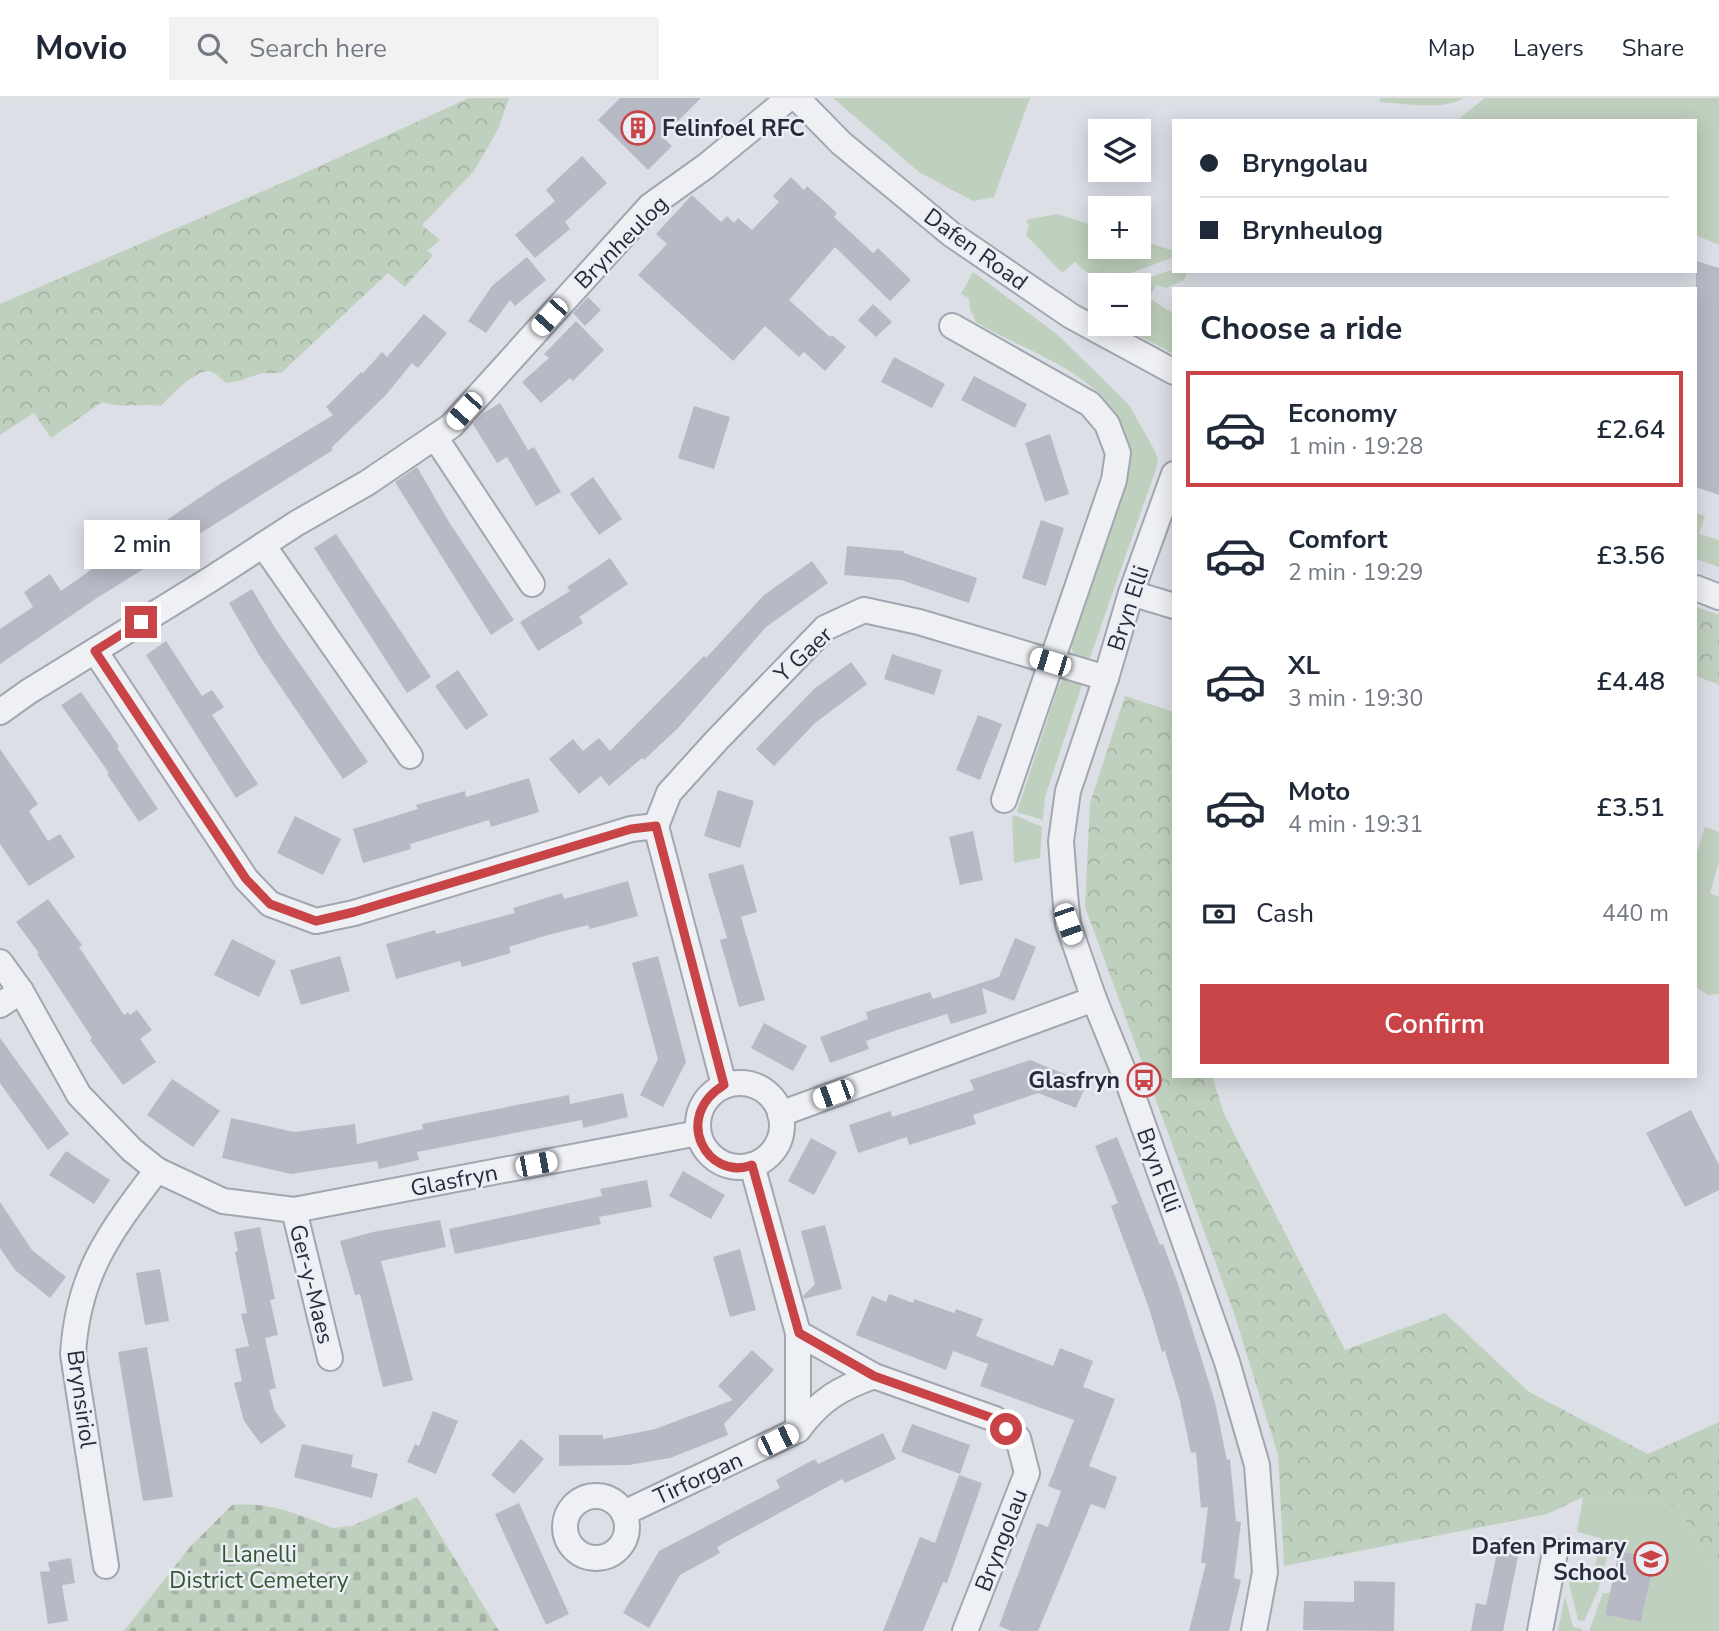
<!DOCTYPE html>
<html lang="en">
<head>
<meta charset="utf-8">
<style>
  :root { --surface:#fff; --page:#f2f2f3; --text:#1f2937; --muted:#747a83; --line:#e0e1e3; --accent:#c94446 }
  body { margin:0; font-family:"Nunito Sans",sans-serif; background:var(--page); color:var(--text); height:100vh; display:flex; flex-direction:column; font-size:26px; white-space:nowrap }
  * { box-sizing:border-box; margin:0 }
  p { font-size:23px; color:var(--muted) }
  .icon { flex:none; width:38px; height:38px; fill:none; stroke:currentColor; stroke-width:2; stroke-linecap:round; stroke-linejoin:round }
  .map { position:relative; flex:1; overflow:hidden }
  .panel { position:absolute; left:1172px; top:189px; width:525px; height:791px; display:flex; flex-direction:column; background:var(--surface); border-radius:0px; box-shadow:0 4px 18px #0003 }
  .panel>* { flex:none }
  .top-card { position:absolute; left:1172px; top:21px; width:525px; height:154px; border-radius:0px; box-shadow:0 4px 18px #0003; display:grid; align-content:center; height:154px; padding:0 28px; background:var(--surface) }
  .fabs { position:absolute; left:1088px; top:21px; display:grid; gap:14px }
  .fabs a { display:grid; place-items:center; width:63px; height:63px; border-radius:0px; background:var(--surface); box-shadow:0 4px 18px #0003; font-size:35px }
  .end { position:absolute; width:32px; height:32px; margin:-16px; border:9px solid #c94446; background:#fff; box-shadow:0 0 0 4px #fff }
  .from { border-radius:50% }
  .bubble { position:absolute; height:49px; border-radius:0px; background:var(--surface); box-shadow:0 4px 18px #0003; font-size:23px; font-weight:600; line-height:49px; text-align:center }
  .car { position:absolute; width:21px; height:42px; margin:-21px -10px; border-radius:9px; box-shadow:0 0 5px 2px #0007; background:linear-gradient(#fff 24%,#345 0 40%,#fff 0 76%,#345 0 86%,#fff 0) }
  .top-card b { display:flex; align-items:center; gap:24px; height:66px; font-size:26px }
  .top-card b+b { border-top:2px solid var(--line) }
  .top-card i { width:18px; height:18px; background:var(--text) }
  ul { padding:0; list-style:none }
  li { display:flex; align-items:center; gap:21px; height:116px; margin:0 14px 10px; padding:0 14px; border:4px solid transparent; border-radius:0px }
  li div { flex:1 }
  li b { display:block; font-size:26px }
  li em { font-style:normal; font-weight:600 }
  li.current { border-color:var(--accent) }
  li>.icon { width:63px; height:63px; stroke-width:1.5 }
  h2 { padding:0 28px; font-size:32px; line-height:84px }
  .pay { display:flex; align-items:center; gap:18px; height:77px; padding:0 28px; font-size:26px }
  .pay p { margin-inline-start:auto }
  .primary-button { display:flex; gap:14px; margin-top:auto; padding:14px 28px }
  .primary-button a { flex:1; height:80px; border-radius:0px; background:var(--accent); color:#fff; font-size:28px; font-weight:600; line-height:80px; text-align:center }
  header { display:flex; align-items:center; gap:42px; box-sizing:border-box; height:98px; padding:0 35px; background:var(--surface); border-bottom:2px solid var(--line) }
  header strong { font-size:33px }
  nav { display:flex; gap:38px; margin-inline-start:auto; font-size:24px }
  .search { width:490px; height:63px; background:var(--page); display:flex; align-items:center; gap:18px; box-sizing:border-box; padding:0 24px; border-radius:0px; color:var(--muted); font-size:26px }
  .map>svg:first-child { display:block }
  .grass { fill:#c0d0be }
  .forest { fill:url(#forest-crowns) }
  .cemetery { fill:url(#cemetery-stones) }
  .building { fill:#b7bac5 }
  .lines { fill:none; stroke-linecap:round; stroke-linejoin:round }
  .minor-casing { stroke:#a2a6b0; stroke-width:28 }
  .minor { stroke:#eff0f4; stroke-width:24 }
  .route { stroke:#c94446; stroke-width:9 }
  .labels { text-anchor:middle; stroke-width:5; stroke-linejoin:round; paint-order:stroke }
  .poi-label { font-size:23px; font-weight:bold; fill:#272c3c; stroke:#ebeef4; text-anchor:end }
  .street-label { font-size:23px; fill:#272c3c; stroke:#ebeef4 }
  .park-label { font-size:23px; fill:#365734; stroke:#ebeef4 }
</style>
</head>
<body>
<header>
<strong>Movio</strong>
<div class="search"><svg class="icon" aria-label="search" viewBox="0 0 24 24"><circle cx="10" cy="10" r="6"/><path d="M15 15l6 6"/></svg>Search here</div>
<nav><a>Map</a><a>Layers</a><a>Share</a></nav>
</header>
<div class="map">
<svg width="1719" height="1533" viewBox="0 0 1719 1533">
  <defs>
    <pattern id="forest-crowns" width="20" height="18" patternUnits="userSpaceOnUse" patternTransform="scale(1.75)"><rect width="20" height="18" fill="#c0d0be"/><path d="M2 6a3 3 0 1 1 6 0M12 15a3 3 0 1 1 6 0" fill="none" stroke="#a5b3a4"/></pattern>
    <pattern id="cemetery-stones" width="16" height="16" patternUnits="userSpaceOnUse" patternTransform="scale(1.75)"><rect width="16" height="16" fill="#c0d0be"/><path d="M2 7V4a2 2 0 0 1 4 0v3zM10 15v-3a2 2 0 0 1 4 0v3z" fill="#a5b3a4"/></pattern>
  </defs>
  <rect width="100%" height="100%" fill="#dcdfe6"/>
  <g class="grass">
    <polygon points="833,0 1030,0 994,99 973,103 919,74"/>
    <path d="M1381,0H1463C1444,13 1402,5 1379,4Z"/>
    <polygon points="1485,0 1719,0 1719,147 1696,137 1696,23 1460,23 1461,19"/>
    <polygon points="1057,116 1101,130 1101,149 1139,149 1139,142 1174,153 1174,159 1117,180 1091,178 1075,164 1062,175 1026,137 1029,128 1026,122"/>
    <polygon points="1174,171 1174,173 1188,173 1184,182 1166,190 1156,187 1149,200 1174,216 1174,256 1117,226 1139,226 1139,187 1128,187"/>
    <path d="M973,174L1058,237L1129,307L1155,353L1158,362L1156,371L1088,565C1077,561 1071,556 1071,544L1129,361C1127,352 1126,343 1123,334C1104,274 1025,254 976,224L970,211L969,200L961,196Z"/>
    <polygon points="1696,415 1705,418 1699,436 1719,442 1719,469 1696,461"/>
    <polygon points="1069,580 1083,584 1045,699 1043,722 1017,714 1058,589 1062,583"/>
    <polygon points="1014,717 1042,729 1040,760 1014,765 1012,721"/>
    <polygon points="1705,729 1719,734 1719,764 1710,795 1719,799 1719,896 1708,897 1696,889 1696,758"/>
    <path d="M1583,1399L1633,1401L1678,1408L1719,1487V1533H1589L1603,1495H1610L1605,1517L1641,1524L1655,1462L1609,1452L1598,1492L1584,1523L1578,1522L1569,1485C1573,1473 1583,1473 1594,1473L1601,1440L1577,1434Z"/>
    <polygon points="1565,1498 1573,1529 1582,1531 1582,1533 1558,1533"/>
  </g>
  <g class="forest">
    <path d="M469,0H509L498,31L474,73L422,127L440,142L427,153L433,157L405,189L388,175L281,275H262L239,283L226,285C222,282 217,276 212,274C198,268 171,298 160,308C140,305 121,311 102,304L51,340L34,315L0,337V206L298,78Z"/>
    <polygon points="1696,509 1719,517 1719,589 1717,586 1696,578"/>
    <polygon points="1125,598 1174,614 1174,978 1212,978 1224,1016 1345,1252 1445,1215 1529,1294 1648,1356 1719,1324 1719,1487 1678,1408 1633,1401 1583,1399 1547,1416 1284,1468 1278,1357 1233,1212 1085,809 1090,705"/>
  </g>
  <path class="cemetery" d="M417,1399L499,1533H124L190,1449L232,1407C273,1404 295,1416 333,1430L352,1428Z"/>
  <g class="building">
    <polygon points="620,0 701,0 662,39 672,48 648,72 598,22"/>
    <polygon points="582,58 607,85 565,124 570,131 535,160 515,137 555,103 546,92"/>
    <polygon points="791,79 804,92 807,88 837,115 834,119 873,155 878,150 911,182 890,203 835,149 789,202 830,239 832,237 846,249 825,273 804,254 799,259 765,228 733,263 638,177 667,146 656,136 692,97 721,124 727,118 734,125 738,120 752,132 779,104 773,98"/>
    <polygon points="527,159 546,182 515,208 510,202 486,235 468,223 492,188"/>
    <polygon points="1696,163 1719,170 1719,397 1696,389"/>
    <polygon points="588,199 601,212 585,228 573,215"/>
    <polygon points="873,206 892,224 876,239 858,222"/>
    <polygon points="424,216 447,235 418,270 412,265 385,298 331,350 333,352 94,502 0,566 0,531 33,509 24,494 50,476 61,493 98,467 96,463 138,438 140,440 220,386 333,317 326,309 361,274 363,275 382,254 387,259"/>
    <polygon points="576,223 604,252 573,283 570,280 541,305 522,284 549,260 544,256"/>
    <polygon points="894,259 945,286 932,310 881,284"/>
    <polygon points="974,278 1027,306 1015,330 961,302"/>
    <polygon points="500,305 528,352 534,349 561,394 536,408 507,359 497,365 473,326 482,316"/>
    <polygon points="694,308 730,319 714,371 678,360"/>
    <polygon points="1050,336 1069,396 1045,404 1025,345"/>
    <polygon points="417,369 449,424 514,522 491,537 395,384"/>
    <polygon points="593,379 622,421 599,437 570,396"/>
    <polygon points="1041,422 1064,430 1046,488 1022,480"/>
    <polygon points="336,436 431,579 407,595 314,450"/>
    <polygon points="847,448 904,453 904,455 977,480 969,505 901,482 844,477"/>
    <polygon points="610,460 628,486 579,519 583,525 538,553 520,524 570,493 567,489"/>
    <polygon points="812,463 828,485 766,529 678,630 644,662 642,660 609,688 601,678 579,696 549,661 573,641 583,653 599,640 610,653 704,558 706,560 764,497"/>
    <polygon points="252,491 275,530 368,664 343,681 259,557 229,505"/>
    <polygon points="166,543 202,598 212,592 224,609 212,617 258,686 236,700 146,557"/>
    <polygon points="892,556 942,572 934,597 884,581"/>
    <polygon points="851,564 867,586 815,625 774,668 756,651 814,591"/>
    <polygon points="458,572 488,617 466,632 435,588"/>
    <polygon points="81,594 119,648 117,650 158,711 139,724 107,676 109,675 61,607"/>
    <polygon points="978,617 1002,626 980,682 956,672"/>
    <polygon points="0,651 38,706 29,713 48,743 60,736 75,759 29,788 0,746"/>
    <polygon points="529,680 539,714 491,729 489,722 410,746 411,751 363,765 353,731 418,711 416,707 465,693 466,699"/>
    <polygon points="718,692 754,703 740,750 704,738"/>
    <polygon points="295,718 341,741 323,777 277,755"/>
    <polygon points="973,733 983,782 960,787 949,739"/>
    <polygon points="743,766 757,814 741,819 765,902 739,909 720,842 727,840 708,776"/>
    <polygon points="628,783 638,818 590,831 588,827 548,837 509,849 511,855 462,869 460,863 396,881 386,846 435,832 436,836 515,815 513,810 562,795 564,801"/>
    <polygon points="48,801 82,847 79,849 124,917 128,914 130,917 137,912 152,932 140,941 156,964 123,987 90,942 92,940 37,856 39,855 16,824"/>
    <polygon points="1015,840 1036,849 1014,903 982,890 987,915 951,926 947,916 900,931 866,943 869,951 830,965 820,939 868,921 866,914 930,894 933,901 999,879"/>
    <polygon points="232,841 276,863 259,899 214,877"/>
    <polygon points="340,858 350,893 301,907 290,872"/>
    <polygon points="658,858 686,964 663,1009 640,997 658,961 632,865"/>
    <polygon points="764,925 807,948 793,973 751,950"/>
    <polygon points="0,940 69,1036 48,1052 0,985"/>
    <polygon points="1030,962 1087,985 1076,1010 1038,995 973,1017 976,1026 909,1047 907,1039 858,1055 849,1027 891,1013 892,1019 974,992 970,982"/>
    <polygon points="172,981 220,1013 193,1049 147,1017"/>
    <polygon points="623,995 628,1019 583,1030 582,1022 417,1054 419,1062 379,1071 377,1063 291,1076 222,1060 231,1020 294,1034 355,1026 357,1046 423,1031 422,1026 522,1006 569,997 570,1006"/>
    <polygon points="1691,1012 1719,1067 1719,1092 1685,1109 1646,1035"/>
    <polygon points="1117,1039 1160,1147 1163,1146 1179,1189 1215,1304 1227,1362 1230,1361 1236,1423 1241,1424 1234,1480 1241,1482 1229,1533 1189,1533 1206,1465 1201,1465 1208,1409 1201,1410 1196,1354 1191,1355 1180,1303 1165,1253 1162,1254 1149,1210 1111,1108 1118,1105 1095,1048"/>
    <polygon points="811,1040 837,1054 814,1097 788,1083"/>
    <polygon points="66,1053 110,1082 94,1106 49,1077"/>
    <polygon points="683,1073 725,1097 711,1121 669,1098"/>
    <polygon points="647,1082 652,1109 599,1119 601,1126 455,1156 449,1131 602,1098 600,1091"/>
    <polygon points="0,1104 32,1152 66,1179 50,1200 15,1172 0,1150"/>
    <polygon points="440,1122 446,1149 381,1163 413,1282 383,1289 360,1196 355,1197 340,1143 373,1134"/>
    <polygon points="825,1127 842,1191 804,1201 803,1198 815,1186 801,1133"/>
    <polygon points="260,1129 275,1201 270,1202 278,1237 265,1240 276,1290 269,1292 275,1313 286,1328 261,1346 244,1323 234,1285 242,1283 235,1251 249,1248 241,1216 247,1215 235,1154 238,1153 234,1134"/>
    <polygon points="740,1151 756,1212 730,1219 713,1159"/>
    <polygon points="160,1171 169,1223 145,1227 136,1175"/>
    <polygon points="889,1196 913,1205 914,1201 954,1215 956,1211 983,1221 976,1238 1053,1268 1060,1250 1093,1263 1083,1289 1115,1301 1089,1368 1117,1379 1105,1411 1091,1406 1038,1533 1011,1533 999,1528 1037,1425 1048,1429 1061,1393 1048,1388 1074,1322 980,1288 988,1266 953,1253 946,1272 856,1237 872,1198 886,1204"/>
    <polygon points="147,1249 173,1399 143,1403 118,1254"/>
    <polygon points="752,1252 774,1272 724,1326 728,1337 670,1360 647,1364 629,1367 559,1368 559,1337 603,1337 603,1341 641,1334 655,1331 733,1302 718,1288"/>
    <polygon points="433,1313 458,1323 436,1376 407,1364 415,1346 419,1348"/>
    <polygon points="912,1326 970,1347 960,1376 901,1354"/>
    <polygon points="883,1335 896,1361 845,1385 842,1381 717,1449 720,1455 680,1477 649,1530 623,1515 659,1453 780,1390 776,1382 796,1371 815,1361 818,1366"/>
    <polygon points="521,1341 544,1361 514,1396 491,1377"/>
    <polygon points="302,1346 353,1357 351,1369 378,1376 372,1400 294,1379"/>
    <polygon points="959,1377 982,1385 947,1485 943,1484 923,1533 883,1533 920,1439 935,1445"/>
    <polygon points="519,1405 569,1516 546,1527 495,1416"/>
    <polygon points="1500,1440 1521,1444 1503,1533 1471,1533 1476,1505 1486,1507"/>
    <polygon points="1619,1453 1655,1461 1641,1524 1605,1517"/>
    <polygon points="71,1460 75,1485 62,1487 68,1523 48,1526 40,1474 50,1473 48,1464"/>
    <polygon points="1354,1483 1395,1484 1394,1533 1303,1532 1304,1503 1354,1504"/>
  </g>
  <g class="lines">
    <defs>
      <g id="minor">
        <polyline points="797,0 841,45 951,136 1071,218 1174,274"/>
        <polyline points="952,228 1090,306 1107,326 1118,355 1114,382 1004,702"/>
        <polyline points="435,339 532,486"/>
        <polyline points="1174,376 1131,495 1106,580 1068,693 1061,743 1065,796 1068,826 1094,901 1129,987 1227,1264 1257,1367 1265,1474 1254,1533"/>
        <polyline points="263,447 410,658"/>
        <polyline points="1696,490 1719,499"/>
        <polyline points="1131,495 1174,508"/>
        <polyline points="95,553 246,781 270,806 316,823 354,815 631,731 656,728"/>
        <polyline points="0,614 28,594 211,481 297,425 367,385 451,328 650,108 706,68 789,0"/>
        <polyline points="656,728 669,695 716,643 825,530 864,512 919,524 1106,580"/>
        <polyline points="656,728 724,987"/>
        <polyline points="0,864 21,893 79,997 132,1052 157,1072 223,1103 294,1112 698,1035"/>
        <polyline points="0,907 21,893"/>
        <circle cx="740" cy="1027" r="42"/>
        <polyline points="780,1016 1094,901"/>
        <polyline points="294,1112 330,1260"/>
        <polyline points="798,1235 874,1278 995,1321 1018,1340 1027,1375 965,1533"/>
        <path d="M798,1332C821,1301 839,1291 874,1278"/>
        <circle cx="596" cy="1429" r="31"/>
        <polyline points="624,1415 798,1332 798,1235 752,1067"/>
        <path d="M106,1468L73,1256C78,1175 110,1134 157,1072"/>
        <polyline points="1540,1533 1555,1454"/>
      </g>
    </defs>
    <use href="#minor" class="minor-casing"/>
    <use href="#minor" class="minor"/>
  </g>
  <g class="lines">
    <path class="route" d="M141,524L95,553L246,781L270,806L316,823L354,814L631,731L656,728L724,987C671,1019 708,1084 752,1067L799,1235L874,1278L995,1321L1006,1331"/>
  </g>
  <defs>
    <symbol id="building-ring" viewBox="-11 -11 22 22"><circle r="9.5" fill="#ebeef4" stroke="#c94446" stroke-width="1.5"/><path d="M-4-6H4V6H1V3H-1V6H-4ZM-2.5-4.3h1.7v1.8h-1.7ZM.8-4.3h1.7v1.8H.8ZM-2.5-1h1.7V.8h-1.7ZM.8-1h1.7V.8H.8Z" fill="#c94446"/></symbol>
    <symbol id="bus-ring" viewBox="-11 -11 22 22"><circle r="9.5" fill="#ebeef4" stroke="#c94446" stroke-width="1.5"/><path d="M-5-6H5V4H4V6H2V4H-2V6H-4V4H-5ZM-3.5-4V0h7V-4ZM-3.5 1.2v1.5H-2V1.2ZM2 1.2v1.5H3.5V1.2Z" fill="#c94446"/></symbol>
    <symbol id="school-ring" viewBox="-11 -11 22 22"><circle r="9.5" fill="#ebeef4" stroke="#c94446" stroke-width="1.5"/><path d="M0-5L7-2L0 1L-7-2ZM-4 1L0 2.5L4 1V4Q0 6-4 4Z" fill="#c94446"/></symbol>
  </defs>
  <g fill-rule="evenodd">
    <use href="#building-ring" x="619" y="11" width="38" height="38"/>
    <use href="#bus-ring" x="1125" y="963" width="38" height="38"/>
    <use href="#school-ring" x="1632" y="1442" width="38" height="38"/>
  </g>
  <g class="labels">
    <g class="poi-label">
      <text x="662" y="38" text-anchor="start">Felinfoel RFC</text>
      <text x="1120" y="990">Glasfryn</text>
      <text x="1626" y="1456">Dafen Primary<tspan x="1626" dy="26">School</tspan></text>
    </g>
    <g class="street-label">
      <text transform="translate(621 144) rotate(-45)" y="8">Brynheulog</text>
      <text transform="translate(976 151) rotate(36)" y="8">Dafen Road</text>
      <text transform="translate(1128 510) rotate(-72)" y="8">Bryn Elli</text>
      <text transform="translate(803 556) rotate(-43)" y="8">Y Gaer</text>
      <text transform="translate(1159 1072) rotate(70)" y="8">Bryn Elli</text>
      <text transform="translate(454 1082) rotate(-11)" y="8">Glasfryn</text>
      <text transform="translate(312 1186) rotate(76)" y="8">Ger-y-Maes</text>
      <text transform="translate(82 1301) rotate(82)" y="8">Brynsiriol</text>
      <text transform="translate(698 1380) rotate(-25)" y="8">Tirforgan</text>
      <text transform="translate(1001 1442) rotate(-69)" y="8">Bryngolau</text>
    </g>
    <g class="park-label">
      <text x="259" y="1464">Llanelli<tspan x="259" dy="26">District Cemetery</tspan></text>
    </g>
  </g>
</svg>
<div class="fabs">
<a><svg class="icon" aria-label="layers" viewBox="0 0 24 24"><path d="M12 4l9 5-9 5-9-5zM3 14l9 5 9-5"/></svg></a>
<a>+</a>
<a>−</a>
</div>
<i class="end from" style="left:1006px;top:1331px"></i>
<i class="end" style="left:141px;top:524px"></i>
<div class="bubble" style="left:84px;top:422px;width:116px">2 min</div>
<i class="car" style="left:549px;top:219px;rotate:222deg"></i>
<i class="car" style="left:464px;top:313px;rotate:222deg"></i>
<i class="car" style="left:1050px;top:564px;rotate:287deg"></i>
<i class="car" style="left:1068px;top:826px;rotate:161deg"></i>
<i class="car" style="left:833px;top:996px;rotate:250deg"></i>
<i class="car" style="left:536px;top:1066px;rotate:79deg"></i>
<i class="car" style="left:778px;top:1342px;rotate:64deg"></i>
<div class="top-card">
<b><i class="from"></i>Bryngolau</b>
<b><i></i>Brynheulog</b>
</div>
<section class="panel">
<h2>Choose a ride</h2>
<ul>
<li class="current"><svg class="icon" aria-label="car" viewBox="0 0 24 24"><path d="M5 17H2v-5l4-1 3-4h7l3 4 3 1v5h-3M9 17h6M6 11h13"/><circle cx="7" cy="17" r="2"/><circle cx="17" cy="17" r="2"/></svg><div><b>Economy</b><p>1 min · 19:28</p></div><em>£2.64</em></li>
<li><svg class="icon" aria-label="car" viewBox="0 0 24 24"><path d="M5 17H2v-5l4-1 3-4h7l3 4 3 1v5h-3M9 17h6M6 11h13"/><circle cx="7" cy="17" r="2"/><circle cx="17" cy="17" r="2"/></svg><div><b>Comfort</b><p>2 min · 19:29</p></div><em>£3.56</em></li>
<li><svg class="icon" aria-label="car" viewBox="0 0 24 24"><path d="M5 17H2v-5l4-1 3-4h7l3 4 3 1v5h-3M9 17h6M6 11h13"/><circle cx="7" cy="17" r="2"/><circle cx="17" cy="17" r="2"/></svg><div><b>XL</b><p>3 min · 19:30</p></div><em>£4.48</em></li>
<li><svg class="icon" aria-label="car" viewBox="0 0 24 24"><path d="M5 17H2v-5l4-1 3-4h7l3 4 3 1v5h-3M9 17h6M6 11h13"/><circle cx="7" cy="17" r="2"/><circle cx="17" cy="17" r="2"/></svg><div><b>Moto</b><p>4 min · 19:31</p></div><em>£3.51</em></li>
</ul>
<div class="pay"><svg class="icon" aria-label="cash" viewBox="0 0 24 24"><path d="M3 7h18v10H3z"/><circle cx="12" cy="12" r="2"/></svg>Cash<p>440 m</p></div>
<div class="primary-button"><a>Confirm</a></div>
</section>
</div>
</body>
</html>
